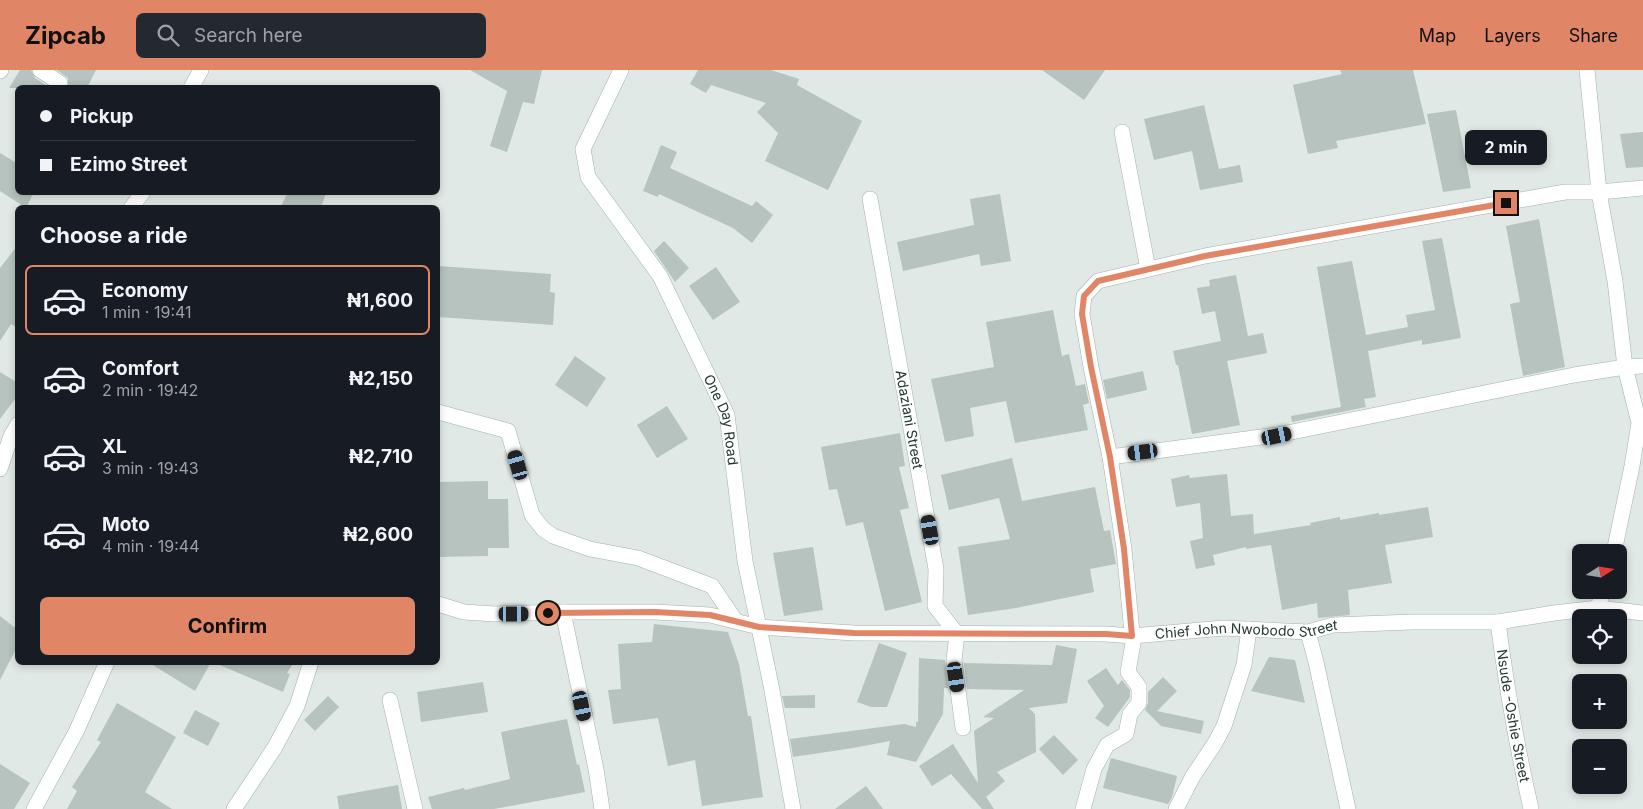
<!DOCTYPE html>
<html lang="en">
<head>
<meta charset="utf-8">
<style>
  :root { --surface:#171b24; --page:#242831; --text:#f1f3f6; --muted:#9ea1a6; --line:#363941; --accent:#e08666 }
  body { margin:0; font-family:Inter,sans-serif; background:var(--page); color:var(--text); height:100vh; display:flex; flex-direction:column; font-size:19px; white-space:nowrap }
  * { box-sizing:border-box; margin:0 }
  p { font-size:16px; color:var(--muted) }
  .icon { flex:none; width:28px; height:28px; fill:none; stroke:currentColor; stroke-width:2; stroke-linecap:round; stroke-linejoin:round }
  .map { position:relative; flex:1; overflow:hidden }
  .drawer { position:absolute; left:15px; top:135px; width:425px; height:460px; display:flex; flex-direction:column; background:var(--surface); border-radius:8px; box-shadow:0 2px 8px #0003 }
  .drawer>* { flex:none }
  .hud { position:absolute; left:15px; top:15px; width:425px; height:110px; border-radius:8px; box-shadow:0 2px 8px #0003; display:grid; align-content:center; height:110px; padding:0 25px; background:var(--surface) }
  .needle { width:32px; rotate:78deg }
  .tools { position:absolute; left:1572px; top:474px; display:grid; gap:10px }
  .tools a { display:grid; place-items:center; width:55px; height:55px; border-radius:8px; background:var(--surface); box-shadow:0 2px 8px #0003; font-size:25px }
  .end { position:absolute; width:22px; height:22px; margin:-11px; border:6px solid #e08666; background:#111; box-shadow:0 0 0 2px #111 }
  .from { border-radius:50% }
  .bubble { position:absolute; height:35px; border-radius:8px; background:var(--surface); box-shadow:0 2px 8px #0003; font-size:16px; font-weight:700; line-height:35px; text-align:center }
  .car { position:absolute; width:15px; height:30px; margin:-15px -8px; border-radius:6px; box-shadow:0 0 4px 1px #0007; background:linear-gradient(#222 24%,#8ab4d8 0 40%,#222 0 76%,#8ab4d8 0 86%,#222 0) }
  .hud b { display:flex; align-items:center; gap:18px; height:48px; font-size:19px }
  .hud b+b { border-top:1px solid var(--line) }
  .hud i { width:12px; height:12px; background:var(--text) }
  ul { padding:0; list-style:none }
  li { display:flex; align-items:center; gap:15px; height:70px; margin:0 10px 8px; padding:0 15px; border:2px solid transparent; border-radius:8px }
  li div { flex:1 }
  li b { display:block; font-size:19px }
  li em { font-style:normal; font-weight:700 }
  li.on { border-color:var(--accent) }
  li>.icon { width:45px; height:45px; stroke-width:1.5 }
  h2 { padding:0 25px; font-size:22px; line-height:60px }
  .button { display:flex; gap:10px; margin-top:auto; padding:10px 25px }
  .button a { flex:1; height:58px; border-radius:8px; background:var(--accent); color:#111; font-size:20px; font-weight:700; line-height:58px; text-align:center }
  header { display:flex; align-items:center; gap:30px; box-sizing:border-box; height:70px; padding:0 25px; background:var(--accent); color:#111 }
  header strong { font-size:24px }
  nav { display:flex; gap:28px; margin-inline-start:auto; font-size:18px }
  .search { width:350px; height:45px; background:var(--page); display:flex; align-items:center; gap:12px; box-sizing:border-box; padding:0 18px; border-radius:8px; color:var(--muted); font-size:19px }
  .map>svg:first-child { display:block }
  .building { fill:#b6c3be }
  .lines { fill:none; stroke-linecap:round; stroke-linejoin:round }
  .minor-casing { stroke:#a4b0ac; stroke-width:16 }
  .secondary-casing { stroke:#a1b3ad; stroke-width:16 }
  .minor { stroke:#fff; stroke-width:15 }
  .secondary { stroke:#fff; stroke-width:15 }
  .route { stroke:#e08666; stroke-width:6 }
  .labels { text-anchor:middle; stroke-width:4.5; stroke-linejoin:round; paint-order:stroke }
  .street-label { font-size:14px; fill:#233732; stroke:#f0f6f3 }
</style>
</head>
<body>
<header>
<strong>Zipcab</strong>
<div class="search"><svg class="icon" aria-label="search" viewBox="0 0 24 24"><circle cx="10" cy="10" r="6"/><path d="M15 15l6 6"/></svg>Search here</div>
<nav><a>Map</a><a>Layers</a><a>Share</a></nav>
</header>
<div class="map">
<svg width="1643" height="739" viewBox="0 0 1643 739">
  <rect width="100%" height="100%" fill="#e0e9e5"/>
  <g class="building">
    <polygon points="20,0 31,0 35,8 50,18 9,18"/>
    <polygon points="57,0 96,0 87,18 68,18 68,8"/>
    <polygon points="470,0 542,0 534,34 523,32 507,82 490,76 507,21"/>
    <polygon points="698,0 771,0 799,9 797,15 862,51 828,120 765,91 778,63 757,42 766,33 711,15 706,23 690,14"/>
    <polygon points="1042,0 1105,0 1084,30"/>
    <polygon points="1340,0 1413,0 1426,54 1336,71 1338,78 1308,84 1293,15 1342,4"/>
    <polygon points="1204,35 1219,99 1240,95 1243,112 1200,120 1192,81 1154,90 1144,49"/>
    <polygon points="1456,40 1471,118 1443,122 1427,44"/>
    <polygon points="1643,62 1643,97 1626,98 1620,64"/>
    <polygon points="661,75 677,82 670,98 752,136 756,131 773,145 752,173 733,158 659,124 658,127 643,121"/>
    <polygon points="0,83 18,94 18,122 34,122 26,138 0,121"/>
    <polygon points="288,122 326,122 321,138 280,138"/>
    <polygon points="1000,124 1011,191 981,196 979,184 903,201 897,172 974,155 970,129"/>
    <polygon points="1539,149 1565,297 1523,306 1510,234 1520,232 1506,156"/>
    <polygon points="1442,168 1461,268 1422,275 1422,270 1368,281 1376,327 1364,329 1366,337 1292,352 1291,346 1341,337 1317,197 1352,191 1366,265 1408,257 1406,245 1435,240 1422,171"/>
    <polygon points="664,171 689,198 675,212 654,181"/>
    <polygon points="18,175 18,258 11,254 0,271 0,198"/>
    <polygon points="438,196 551,204 550,222 555,223 553,255 438,247"/>
    <polygon points="716,197 740,232 713,250 689,216"/>
    <polygon points="1236,205 1248,266 1263,263 1267,283 1227,291 1240,355 1192,364 1178,295 1176,295 1173,281 1221,271 1215,241 1202,244 1197,218 1210,216 1209,210"/>
    <polygon points="1053,240 1062,286 1069,284 1076,316 1085,314 1089,333 1083,335 1088,360 1015,373 1006,331 970,338 974,366 945,372 931,309 994,297 986,252"/>
    <polygon points="575,286 606,308 587,337 555,315"/>
    <polygon points="1143,301 1147,320 1107,329 1103,310"/>
    <polygon points="0,302 18,313 18,325 0,349"/>
    <polygon points="667,336 688,369 657,388 637,355"/>
    <polygon points="900,363 905,396 899,397 909,438 900,440 922,532 885,541 863,452 846,456 837,419 829,420 821,377"/>
    <polygon points="1012,388 1022,431 1095,417 1104,461 1110,460 1116,494 1090,499 1094,522 1016,538 968,545 958,477 1010,469 999,428 949,440 941,405"/>
    <polygon points="1227,404 1231,446 1253,444 1254,464 1311,455 1310,453 1340,447 1340,450 1379,443 1379,445 1428,437 1433,467 1385,475 1392,513 1348,520 1350,545 1318,548 1317,533 1282,540 1271,475 1246,479 1246,477 1213,485 1215,495 1196,499 1190,471 1203,468 1200,433 1176,437 1171,409 1189,405 1190,408"/>
    <polygon points="488,411 488,429 508,429 509,478 488,478 488,486 438,487 438,412"/>
    <polygon points="813,477 823,540 784,546 773,483"/>
    <polygon points="0,546 18,560 18,575 0,610"/>
    <polygon points="654,554 728,562 739,594 748,646 751,646 763,727 702,736 695,690 668,696 658,648 613,654 608,620 621,619 618,574 652,572"/>
    <polygon points="879,573 907,583 887,637 871,637 857,632"/>
    <polygon points="1056,575 1077,579 1067,633 1029,638 1035,644 1036,682 997,702 1005,711 986,727 994,739 982,739 951,704 932,716 919,696 953,674 978,713 974,661 994,648 983,647 1024,620 967,619 964,593 1052,595"/>
    <polygon points="1269,587 1295,590 1305,633 1251,621"/>
    <polygon points="919,588 945,590 948,618 944,618 943,644 916,692 887,685 890,671 853,678 793,687 790,669 904,654 916,657 916,652 918,652"/>
    <polygon points="148,592 211,592 195,621"/>
    <polygon points="213,592 294,592 287,603 290,604 283,622"/>
    <polygon points="1106,598 1118,615 1122,610 1130,620 1130,627 1108,657 1095,648 1104,636 1087,611"/>
    <polygon points="1163,607 1177,621 1157,641 1204,651 1201,664 1161,656 1145,640 1148,633 1148,622"/>
    <polygon points="483,612 488,642 421,652 417,622"/>
    <polygon points="815,625 815,638 785,638 782,626"/>
    <polygon points="328,626 339,637 315,661 304,650"/>
    <polygon points="117,633 176,667 145,722 172,739 67,739 77,721 72,717 101,672 97,670"/>
    <polygon points="195,640 220,653 208,676 183,663"/>
    <polygon points="567,649 577,695 579,694 585,722 494,739 432,739 428,727 464,718 465,720 510,709 501,662"/>
    <polygon points="1054,665 1078,690 1063,705 1039,679"/>
    <polygon points="1111,688 1177,706 1172,727 1168,734 1103,718"/>
    <polygon points="0,694 30,713 14,739 0,739"/>
    <polygon points="398,715 402,739 339,739 337,726"/>
    <polygon points="866,716 883,739 835,739"/>
  </g>
  <g class="lines">
    <defs>
      <g id="minor">
        <polyline points="40,0 60,13"/>
        <polyline points="1587,0 1599,122 1615,211 1625,297 1639,353 1632,396 1614,482"/>
        <polyline points="0,1 1,0"/>
        <polyline points="191,18 201,0"/>
        <polyline points="1122,62 1148,199"/>
        <path id="s1" d="M870,129L936,499L935,536L957,564L954,590L963,658"/>
        <polyline points="131,138 143,122"/>
        <polyline points="438,342 508,361 532,445 543,459 553,466 590,479 638,488 712,516 735,550"/>
        <polyline points="1110,387 1277,365 1574,305 1625,297 1643,296"/>
        <polyline points="0,399 11,366 18,354"/>
        <path id="s2" d="M438,534L464,542L495,544L563,542H655L710,545L759,557L854,563L1106,564L1132,566L1224,558L1308,562L1333,555L1412,552H1498L1554,543L1598,538L1643,543"/>
        <polyline points="1598,538 1603,520"/>
        <polyline points="563,542 596,699 602,739"/>
        <path id="s3" d="M1498,552C1506,615 1517,677 1531,739"/>
        <polyline points="1308,562 1316,592 1348,739"/>
        <polyline points="390,630 415,739"/>
        <polyline points="34,739 76,662 107,592"/>
        <polyline points="234,739 275,677 297,636 311,592"/>
        <polyline points="1083,739 1094,699 1107,675 1126,664 1130,644 1139,633 1139,617 1128,602 1133,573 1124,479 1110,387 1091,297 1082,244 1084,226 1098,211 1205,186 1565,122 1599,122 1643,118"/>
        <polyline points="1176,739 1193,706 1215,673 1224,656 1244,595 1249,559"/>
      </g>
      <g id="secondary">
        <path id="s4" d="M621,0L583,79L588,107L660,206L727,345L745,491L771,615L793,739"/>
      </g>
    </defs>
    <use href="#minor" class="minor-casing"/>
    <use href="#secondary" class="secondary-casing"/>
    <use href="#minor" class="minor"/>
    <use href="#secondary" class="secondary"/>
  </g>
  <g class="lines">
    <polyline class="route" points="548,543 655,542 710,545 759,557 854,563 1106,564 1132,566 1124,479 1110,387 1091,297 1082,244 1084,226 1098,211 1205,186 1506,133"/>
  </g>
  <g class="labels">
    <g class="street-label">
      <text dy="5" stroke="none"><textPath href="#s1" startOffset="224">Adaziani Street</textPath></text>
      <text dy="5" stroke="none"><textPath href="#s4" startOffset="396">One Day Road</textPath></text>
      <text dy="5" stroke="none"><textPath href="#s2" startOffset="812">Chief John Nwobodo Street</textPath></text>
      <text dy="5" stroke="none"><textPath href="#s3" startOffset="95">Nsude -Oshie Street</textPath></text>
    </g>
  </g>
</svg>
<div class="tools">
<a><svg class="needle" viewBox="-14 -14 28 28"><path d="M0-13l5 13h-10z" fill="#e53935"/><path d="M0 13l5-13h-10z" fill="#9ea1a6"/></svg></a>
<a><svg class="icon" aria-label="locate" viewBox="0 0 24 24"><circle cx="12" cy="12" r="6"/><path d="M12 2v4M12 18v4M2 12h4M18 12h4"/></svg></a>
<a>+</a>
<a>−</a>
</div>
<i class="end from" style="left:548px;top:543px"></i>
<i class="end" style="left:1506px;top:133px"></i>
<div class="bubble" style="left:1465px;top:60px;width:82px">2 min</div>
<i class="car" style="left:1277px;top:366px;rotate:78deg"></i>
<i class="car" style="left:1143px;top:382px;rotate:263deg"></i>
<i class="car" style="left:518px;top:395px;rotate:344deg"></i>
<i class="car" style="left:930px;top:460px;rotate:350deg"></i>
<i class="car" style="left:514px;top:544px;rotate:90deg"></i>
<i class="car" style="left:956px;top:607px;rotate:172deg"></i>
<i class="car" style="left:582px;top:636px;rotate:168deg"></i>
<div class="hud">
<b><i class="from"></i>Pickup</b>
<b><i></i>Ezimo Street</b>
</div>
<section class="drawer">
<h2>Choose a ride</h2>
<ul>
<li class="on"><svg class="icon" aria-label="car" viewBox="0 0 24 24"><path d="M5 17H2v-5l4-1 3-4h7l3 4 3 1v5h-3M9 17h6M6 11h13"/><circle cx="7" cy="17" r="2"/><circle cx="17" cy="17" r="2"/></svg><div><b>Economy</b><p>1 min · 19:41</p></div><em>₦1,600</em></li>
<li><svg class="icon" aria-label="car" viewBox="0 0 24 24"><path d="M5 17H2v-5l4-1 3-4h7l3 4 3 1v5h-3M9 17h6M6 11h13"/><circle cx="7" cy="17" r="2"/><circle cx="17" cy="17" r="2"/></svg><div><b>Comfort</b><p>2 min · 19:42</p></div><em>₦2,150</em></li>
<li><svg class="icon" aria-label="car" viewBox="0 0 24 24"><path d="M5 17H2v-5l4-1 3-4h7l3 4 3 1v5h-3M9 17h6M6 11h13"/><circle cx="7" cy="17" r="2"/><circle cx="17" cy="17" r="2"/></svg><div><b>XL</b><p>3 min · 19:43</p></div><em>₦2,710</em></li>
<li><svg class="icon" aria-label="car" viewBox="0 0 24 24"><path d="M5 17H2v-5l4-1 3-4h7l3 4 3 1v5h-3M9 17h6M6 11h13"/><circle cx="7" cy="17" r="2"/><circle cx="17" cy="17" r="2"/></svg><div><b>Moto</b><p>4 min · 19:44</p></div><em>₦2,600</em></li>
</ul>
<div class="button"><a>Confirm</a></div>
</section>
</div>
</body>
</html>
